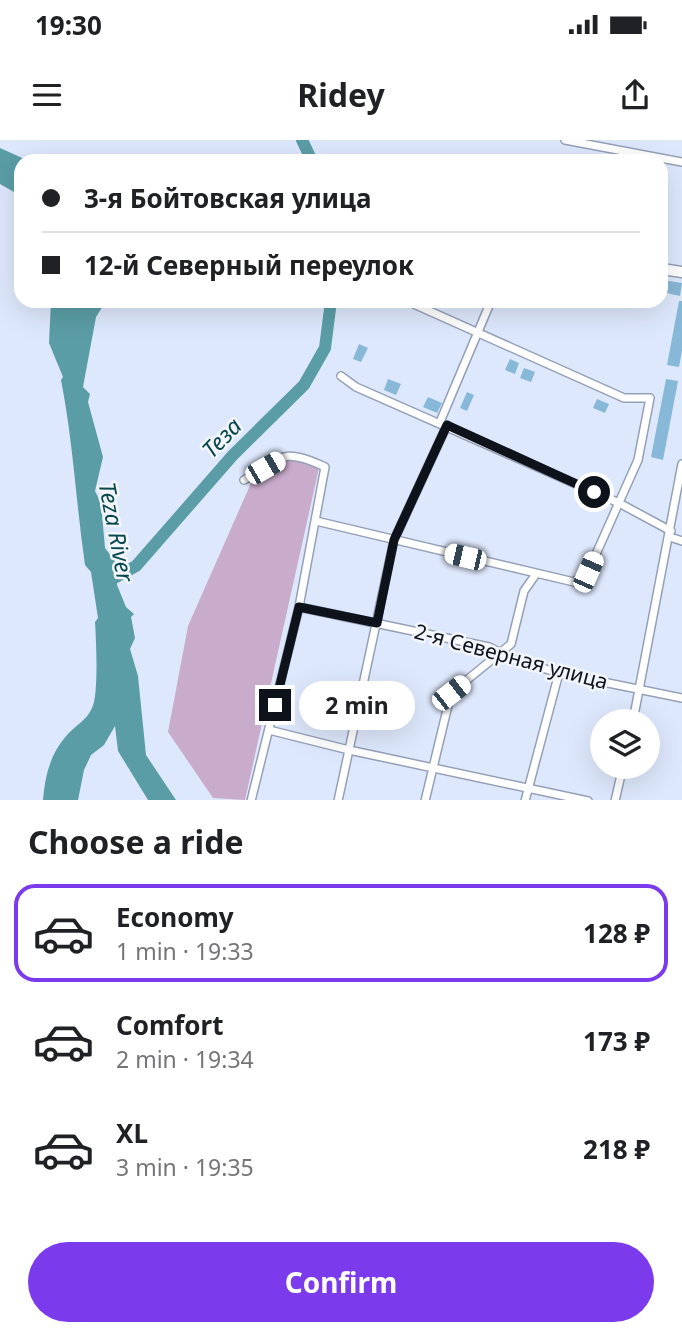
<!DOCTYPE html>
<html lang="en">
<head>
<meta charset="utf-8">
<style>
  :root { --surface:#fff; --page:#f2f2f2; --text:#202124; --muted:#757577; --line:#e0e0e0; --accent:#7c3aed }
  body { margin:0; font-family:"Noto Sans",sans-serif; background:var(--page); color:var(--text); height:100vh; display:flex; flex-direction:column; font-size:26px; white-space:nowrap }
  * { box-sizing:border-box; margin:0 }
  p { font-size:23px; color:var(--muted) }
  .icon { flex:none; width:38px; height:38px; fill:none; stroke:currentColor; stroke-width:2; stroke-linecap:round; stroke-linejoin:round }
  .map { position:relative; height:660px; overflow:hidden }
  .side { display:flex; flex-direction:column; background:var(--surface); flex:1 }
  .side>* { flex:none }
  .banner { position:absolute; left:14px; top:14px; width:654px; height:154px; border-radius:21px; box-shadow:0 7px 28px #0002; display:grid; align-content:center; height:154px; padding:0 28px; background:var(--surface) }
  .controls { position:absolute; left:590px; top:569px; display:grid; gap:14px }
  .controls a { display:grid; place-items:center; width:70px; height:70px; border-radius:50%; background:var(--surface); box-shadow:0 7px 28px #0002; font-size:35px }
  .end { position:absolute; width:32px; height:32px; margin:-16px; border:9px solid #0e121b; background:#fff; box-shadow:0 0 0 4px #fff }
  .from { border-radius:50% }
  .bubble { position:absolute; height:49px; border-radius:24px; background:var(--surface); box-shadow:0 7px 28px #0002; font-size:23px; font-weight:700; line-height:49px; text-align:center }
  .car { position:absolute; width:21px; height:42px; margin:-21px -10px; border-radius:9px; box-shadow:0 0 5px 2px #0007; background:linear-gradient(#fff 24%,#345 0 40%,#fff 0 76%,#345 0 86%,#fff 0) }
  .banner b { display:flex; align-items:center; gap:24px; height:66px; font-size:26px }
  .banner b+b { border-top:2px solid var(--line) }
  .banner i { width:18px; height:18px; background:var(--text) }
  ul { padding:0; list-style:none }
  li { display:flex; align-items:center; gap:21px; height:98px; margin:0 14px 10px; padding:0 14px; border:4px solid transparent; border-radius:21px }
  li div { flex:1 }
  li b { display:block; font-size:26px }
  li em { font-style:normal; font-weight:700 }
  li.active { border-color:var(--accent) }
  li>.icon { width:63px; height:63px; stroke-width:1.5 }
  h2 { padding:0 28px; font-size:32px; line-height:84px }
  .action { display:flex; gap:14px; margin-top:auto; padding:14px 28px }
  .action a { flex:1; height:80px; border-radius:42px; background:var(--accent); color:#fff; font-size:28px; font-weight:700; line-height:80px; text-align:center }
  .status { display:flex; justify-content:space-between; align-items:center; height:49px; padding:0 35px; background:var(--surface); direction:ltr }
  .status svg { height:19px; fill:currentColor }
  header { display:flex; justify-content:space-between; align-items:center; height:91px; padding:0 28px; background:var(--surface); font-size:32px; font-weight:700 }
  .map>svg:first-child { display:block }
  .green { fill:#c9accb }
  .water { fill:#5b9da6 }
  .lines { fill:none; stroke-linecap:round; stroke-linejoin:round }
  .river { stroke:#5b9da6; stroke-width:12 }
  .building { fill:#87b8d7 }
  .minor-casing { stroke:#95a0b8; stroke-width:10 }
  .tertiary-casing { stroke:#95a0b8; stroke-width:13 }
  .minor { stroke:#fff; stroke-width:7 }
  .tertiary { stroke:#fff; stroke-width:10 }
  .route { stroke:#0e121b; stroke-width:9 }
  .labels { text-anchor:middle; stroke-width:5; stroke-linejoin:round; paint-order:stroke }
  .street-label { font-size:21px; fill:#0e121b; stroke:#f2f5fa }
  .water-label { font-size:23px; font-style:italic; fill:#07464d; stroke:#f2f5fa }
</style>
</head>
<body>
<div class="status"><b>19:30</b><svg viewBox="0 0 49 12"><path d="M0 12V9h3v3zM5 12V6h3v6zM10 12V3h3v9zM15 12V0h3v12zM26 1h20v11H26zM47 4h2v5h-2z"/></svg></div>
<header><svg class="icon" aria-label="menu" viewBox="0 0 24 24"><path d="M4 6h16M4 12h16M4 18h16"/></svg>Ridey<svg class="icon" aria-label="share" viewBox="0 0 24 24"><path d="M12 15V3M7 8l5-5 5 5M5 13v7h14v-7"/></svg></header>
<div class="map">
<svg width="682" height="661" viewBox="0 0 682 661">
  <rect width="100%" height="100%" fill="#dee8fc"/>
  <polygon class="green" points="284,317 319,328 245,660 213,658 168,592 188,486 255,334"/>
  <g class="water">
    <polygon points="0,8 29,21 21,21 21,56 0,44"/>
    <path d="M51,161H106L96,177L83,247L90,254L88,262L103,317L95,351L101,363L105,408L115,421L117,445L126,467L134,474L131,477L135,498L130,509L138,536L146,615L176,660H148L118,611L115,586L104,605L91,615L84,630L78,660H43C45,636 50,614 67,595C77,584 86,581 92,568C99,555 96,497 95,482L98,478L91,432L85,425C76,363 73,301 61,240L63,237L49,203Z"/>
  </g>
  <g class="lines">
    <g class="river">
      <polyline points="302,0 312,21"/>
      <polyline points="107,442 136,426 233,315 304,245 325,208 331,161"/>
    </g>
  </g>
  <g class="building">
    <polygon points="662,140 682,143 680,156 662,152"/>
    <polygon points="679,161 682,161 682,211 679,227 667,225"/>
    <polygon points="359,204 368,208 361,222 353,219"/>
    <polygon points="510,219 519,223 515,234 505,230"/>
    <polygon points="524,228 535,232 531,242 520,238"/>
    <polygon points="388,239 401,244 396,255 384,250"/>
    <polygon points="666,239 678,241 663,320 651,317"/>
    <polygon points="467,252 474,255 467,271 460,268"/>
    <polygon points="428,257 442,263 437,273 423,267"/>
    <polygon points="597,259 609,264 605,273 593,268"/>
  </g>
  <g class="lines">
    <defs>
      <g id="minor">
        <polyline points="565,0 682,22"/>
        <polyline points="341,236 356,247 619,363 671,391"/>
        <polyline points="440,282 491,161"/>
        <path d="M244,340C283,317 282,307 325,327L299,467L251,661"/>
        <polyline points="316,381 574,442 588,432 638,320 650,258 624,258 407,161"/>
        <polyline points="670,397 682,401"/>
        <polyline points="299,467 489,507 515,520 559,533 682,558"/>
        <polyline points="633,581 682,324"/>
        <polyline points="269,590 349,610 588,661"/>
        <polyline points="338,661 394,400 447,285"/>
        <polyline points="425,661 451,553 511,504 524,451 536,434"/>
        <polyline points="525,661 559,533"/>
        <polyline points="615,661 623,626"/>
      </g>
      <polyline id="tertiary" points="662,129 682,132"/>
    </defs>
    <use href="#minor" class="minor-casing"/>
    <use href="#tertiary" class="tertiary-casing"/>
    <use href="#minor" class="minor"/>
    <use href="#tertiary" class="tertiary"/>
  </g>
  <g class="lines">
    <polyline class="route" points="275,565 299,467 377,483 394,400 447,285 594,352"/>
  </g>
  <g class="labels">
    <g class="street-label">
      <text transform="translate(511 517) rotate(15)" y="7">2-я Северная улица</text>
    </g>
    <g class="water-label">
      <text transform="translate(222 298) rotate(-46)" y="8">Теза</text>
      <text transform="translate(116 392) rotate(79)" y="8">Teza River</text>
    </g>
  </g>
</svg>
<div class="controls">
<a><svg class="icon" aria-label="layers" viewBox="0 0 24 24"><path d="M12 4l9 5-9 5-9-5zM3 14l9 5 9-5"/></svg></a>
</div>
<i class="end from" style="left:594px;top:352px"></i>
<i class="end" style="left:275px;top:565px"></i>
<div class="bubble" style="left:299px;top:541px;width:116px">2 min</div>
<i class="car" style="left:265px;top:328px;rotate:60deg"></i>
<i class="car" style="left:465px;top:417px;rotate:283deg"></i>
<i class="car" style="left:588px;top:432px;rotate:24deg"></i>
<i class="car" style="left:451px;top:553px;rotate:52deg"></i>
<div class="banner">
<b><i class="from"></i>3-я Бойтовская улица</b>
<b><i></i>12-й Северный переулок</b>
</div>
</div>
<section class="side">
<h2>Choose a ride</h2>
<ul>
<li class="active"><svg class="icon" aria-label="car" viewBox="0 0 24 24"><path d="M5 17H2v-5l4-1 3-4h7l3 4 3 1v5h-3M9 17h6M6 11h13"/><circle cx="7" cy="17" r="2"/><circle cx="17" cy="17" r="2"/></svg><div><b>Economy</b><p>1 min · 19:33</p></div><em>128 ₽</em></li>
<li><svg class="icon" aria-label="car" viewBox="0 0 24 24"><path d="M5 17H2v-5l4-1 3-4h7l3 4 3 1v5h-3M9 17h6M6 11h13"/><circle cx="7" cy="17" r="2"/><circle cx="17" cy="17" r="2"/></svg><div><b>Comfort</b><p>2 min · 19:34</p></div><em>173 ₽</em></li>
<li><svg class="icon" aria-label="car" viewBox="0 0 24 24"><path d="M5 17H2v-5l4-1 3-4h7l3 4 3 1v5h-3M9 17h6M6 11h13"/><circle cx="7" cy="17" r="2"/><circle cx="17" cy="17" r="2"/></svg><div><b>XL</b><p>3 min · 19:35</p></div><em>218 ₽</em></li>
</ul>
<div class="action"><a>Confirm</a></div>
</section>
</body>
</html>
